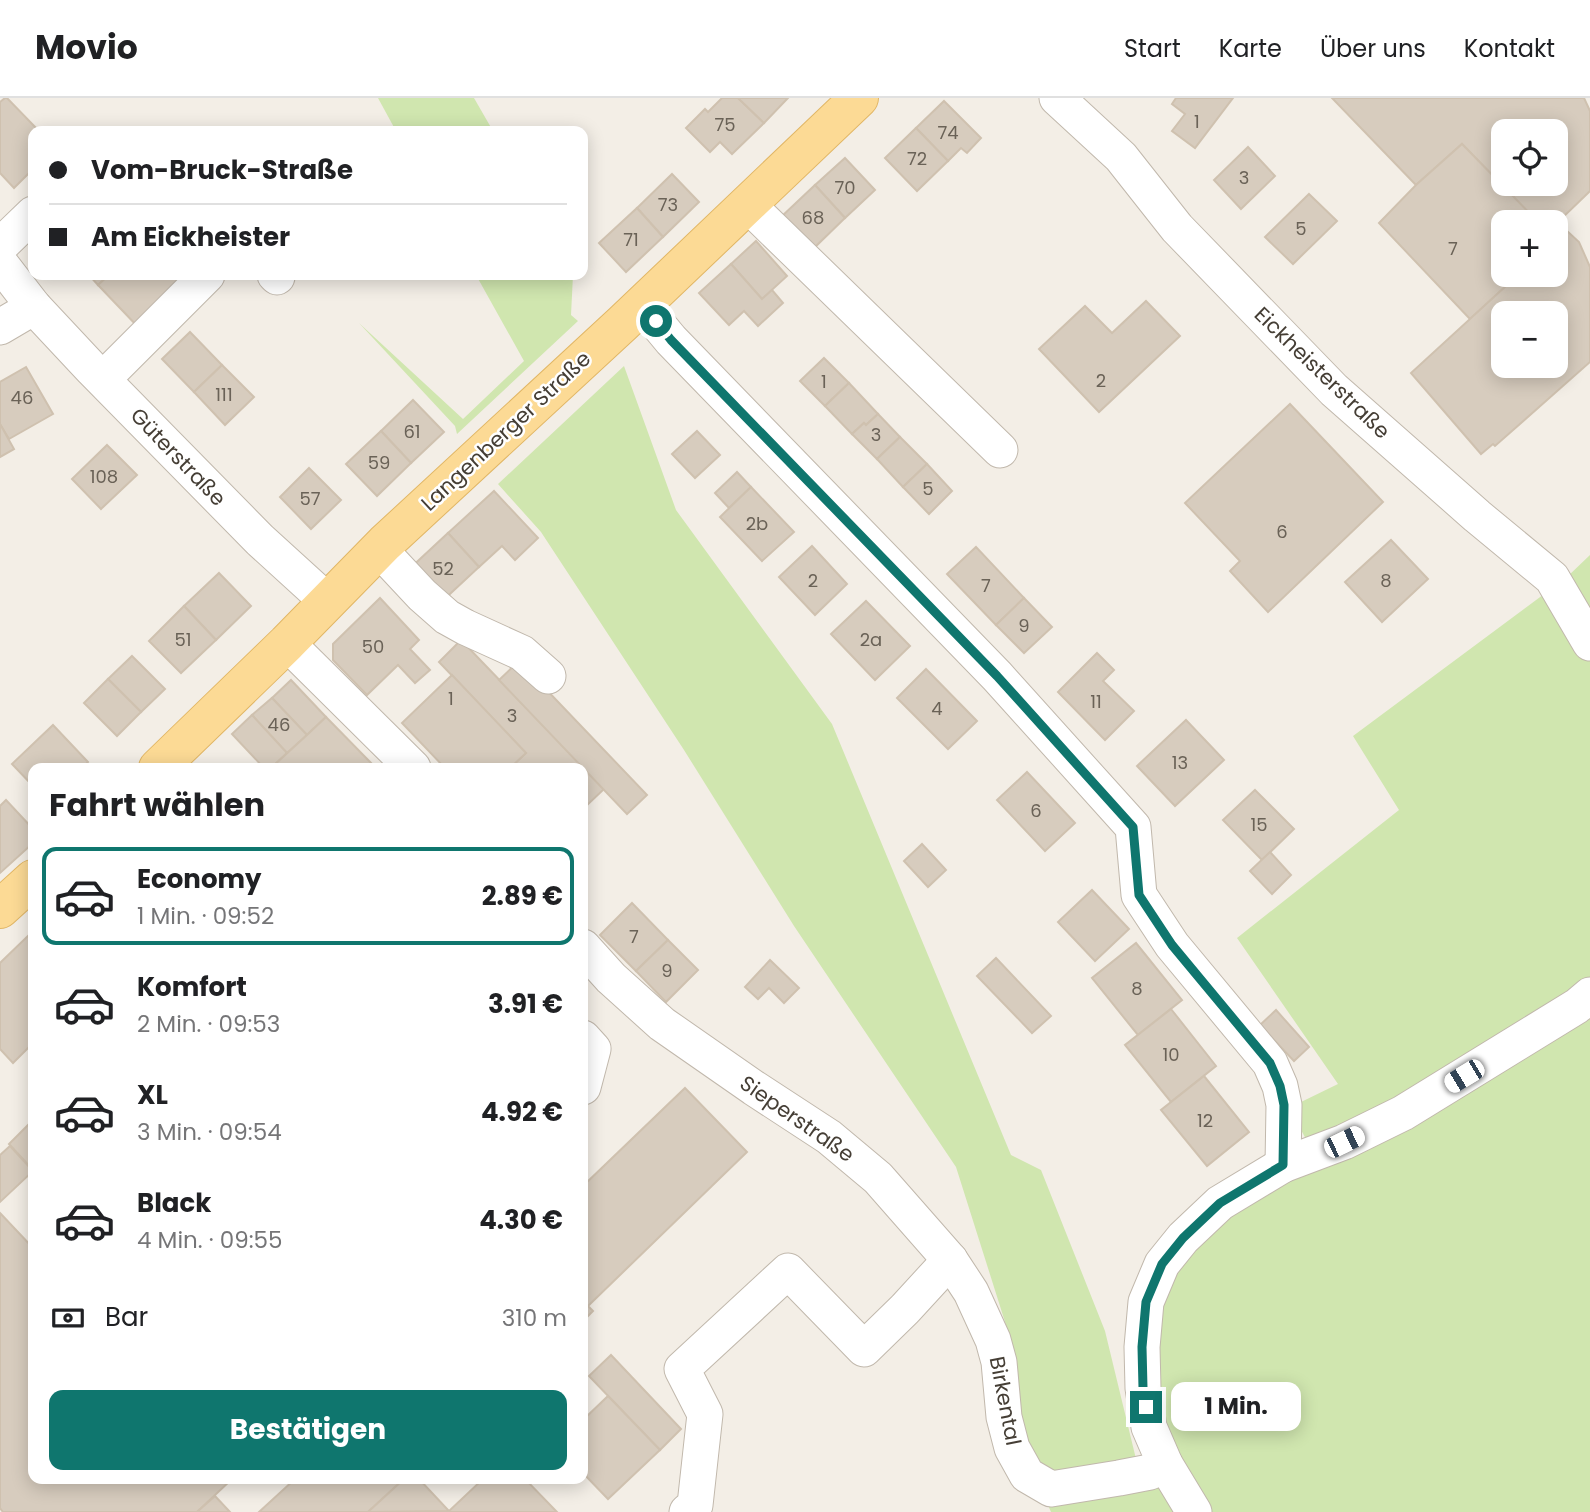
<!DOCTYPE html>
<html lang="de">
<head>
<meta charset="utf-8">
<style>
  :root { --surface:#fff; --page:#f2f2f2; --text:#202124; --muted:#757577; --line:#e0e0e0; --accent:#0f766e }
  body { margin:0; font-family:Poppins,sans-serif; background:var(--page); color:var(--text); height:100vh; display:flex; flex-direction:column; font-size:26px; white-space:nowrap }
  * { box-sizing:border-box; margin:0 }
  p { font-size:23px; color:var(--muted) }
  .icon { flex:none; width:38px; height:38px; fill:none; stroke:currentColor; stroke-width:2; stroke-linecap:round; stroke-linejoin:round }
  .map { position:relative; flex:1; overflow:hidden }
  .drawer { position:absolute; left:28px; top:665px; width:560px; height:721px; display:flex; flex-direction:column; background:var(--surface); border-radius:14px; box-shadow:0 4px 18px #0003 }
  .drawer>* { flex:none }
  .banner { position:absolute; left:28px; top:28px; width:560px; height:154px; border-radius:14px; box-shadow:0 4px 18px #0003; display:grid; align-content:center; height:154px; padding:0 21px; background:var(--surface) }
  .fabs { position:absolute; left:1491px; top:21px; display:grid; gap:14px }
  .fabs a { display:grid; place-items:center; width:77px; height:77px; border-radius:14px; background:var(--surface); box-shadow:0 4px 18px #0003; font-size:35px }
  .end { position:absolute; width:32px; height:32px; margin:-16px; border:9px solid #0f766e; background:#fff; box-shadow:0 0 0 4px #fff }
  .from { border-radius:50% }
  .bubble { position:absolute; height:49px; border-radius:14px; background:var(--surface); box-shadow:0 4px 18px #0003; font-size:23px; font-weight:700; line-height:49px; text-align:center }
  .car { position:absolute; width:21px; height:42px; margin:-21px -10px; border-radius:9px; box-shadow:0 0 5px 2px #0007; background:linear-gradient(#fff 24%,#345 0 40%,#fff 0 76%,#345 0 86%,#fff 0) }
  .banner b { display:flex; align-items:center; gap:24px; height:66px; font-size:26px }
  .banner b+b { border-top:2px solid var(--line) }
  .banner i { width:18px; height:18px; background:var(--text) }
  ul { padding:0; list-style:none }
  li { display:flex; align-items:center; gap:21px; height:98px; margin:0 14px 10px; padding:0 7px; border:4px solid transparent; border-radius:14px }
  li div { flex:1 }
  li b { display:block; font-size:26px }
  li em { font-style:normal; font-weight:700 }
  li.selected { border-color:var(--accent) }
  li>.icon { width:63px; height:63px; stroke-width:1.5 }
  h2 { padding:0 21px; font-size:32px; line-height:84px }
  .pay { display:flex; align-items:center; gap:18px; height:77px; padding:0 21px; font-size:26px }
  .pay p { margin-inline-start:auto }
  .action { display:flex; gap:14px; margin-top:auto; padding:14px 21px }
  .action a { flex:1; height:80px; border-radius:14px; background:var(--accent); color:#fff; font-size:28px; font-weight:700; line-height:80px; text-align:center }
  header { display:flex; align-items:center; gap:42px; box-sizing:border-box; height:98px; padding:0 35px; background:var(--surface); border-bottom:2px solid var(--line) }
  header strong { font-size:33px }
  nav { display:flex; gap:38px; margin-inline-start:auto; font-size:24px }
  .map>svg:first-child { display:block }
  .green { fill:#d0e6af }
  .building { fill:#d7ccbe; stroke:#cfc1af; stroke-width:2; fill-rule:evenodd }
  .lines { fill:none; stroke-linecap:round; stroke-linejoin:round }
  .minor-casing { stroke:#c1b8ac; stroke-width:37 }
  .major-casing { stroke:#e1b665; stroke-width:40 }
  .minor { stroke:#fff; stroke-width:35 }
  .major { stroke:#fcda95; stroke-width:38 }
  .route { stroke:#0f766e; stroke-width:9 }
  .labels { text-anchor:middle; stroke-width:5; stroke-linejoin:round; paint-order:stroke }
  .number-label { font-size:18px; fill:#6a6257 }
  .street-label { font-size:21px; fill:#453e35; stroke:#fff }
</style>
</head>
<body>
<header>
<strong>Movio</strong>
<nav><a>Start</a><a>Karte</a><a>Über uns</a><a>Kontakt</a></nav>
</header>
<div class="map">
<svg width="1590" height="1414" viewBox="0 0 1590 1414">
  <rect width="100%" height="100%" fill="#f3eee6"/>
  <g class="green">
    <polygon points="378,0 474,0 493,33 396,33"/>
    <polygon points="476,177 573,177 571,217 578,223 457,336 455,328 359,225 463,321 524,263"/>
    <polygon points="624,268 676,412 832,626 1011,1057 1041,1072 1105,1233 1144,1394 1185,1376 1163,1339 1151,1250 1171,1168 1225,1116 1318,1064 1299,1028 1299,1005 1338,986 1237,840 1399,712 1353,638 1567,479 1590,457 1590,1414 1051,1414 1026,1357 1012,1246 956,1069 794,828 684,652 541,434 498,386"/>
  </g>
  <g class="building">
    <polygon points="5,0 7,0 39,33 33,33 33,71 14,90 0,75 0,4"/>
    <polygon points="722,0 738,0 764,25 732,56 720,44 710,54 686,30 705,11 708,14"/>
    <polygon points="738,0 788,0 764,25"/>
    <polygon points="1176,0 1233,0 1195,50 1172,33 1185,16 1172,6"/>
    <path d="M1332,0H1584L1590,13V93L1556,126V124H1538L1462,46L1416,87ZM1503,33H1556V86H1503Z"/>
    <polygon points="944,3 981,40 967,55 961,50 948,63 916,30"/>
    <polygon points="916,30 948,63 917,93 885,60"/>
    <polygon points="1462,46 1538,124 1503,124 1503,177 1518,177 1470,221 1379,125 1416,87"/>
    <polygon points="1248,49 1275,78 1241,111 1214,82"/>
    <polygon points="845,60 875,92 845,120 815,87"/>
    <polygon points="672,76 699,104 663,139 637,110"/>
    <polygon points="815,87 845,120 812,152 781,119"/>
    <polygon points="1309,96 1337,123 1293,166 1265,139"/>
    <polygon points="637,110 663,139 626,174 599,145"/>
    <path d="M1566,132L1579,144L1590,169V264L1495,348L1493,346L1481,356L1411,275L1518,177H1556V142ZM1503,215H1556V268H1503Z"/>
    <polygon points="756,143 787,178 762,201 731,166"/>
    <polygon points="731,166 762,201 772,192 783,205 758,228 744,213 729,227 699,195"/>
    <polygon points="89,177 109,177 98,187"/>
    <polygon points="109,177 174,177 185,188 140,231 98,187"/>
    <polygon points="1146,203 1180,238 1099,314 1039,251 1085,208 1112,235"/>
    <polygon points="190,234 222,267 194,294 162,261"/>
    <polygon points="824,260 849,285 825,308 800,283"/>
    <polygon points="222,267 254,299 225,327 194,294"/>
    <polygon points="26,269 53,316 9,341 0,326 0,284"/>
    <polygon points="849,285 878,316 866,327 864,325 852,336 825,308"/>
    <polygon points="413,302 444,334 411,365 381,333"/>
    <polygon points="1290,306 1383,404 1268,514 1230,473 1240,463 1185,405"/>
    <polygon points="878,316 900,339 877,361 852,336 864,325 866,327"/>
    <polygon points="0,326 14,351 0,359"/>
    <polygon points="381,333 411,365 377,398 346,366"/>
    <polygon points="697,333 720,357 695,380 672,356"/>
    <polygon points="900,339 927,366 903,389 877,361"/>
    <polygon points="107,347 137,377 101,411 72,381"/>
    <polygon points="927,366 952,393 929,416 903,389"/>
    <polygon points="309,370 341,402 311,431 280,399"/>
    <polygon points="737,374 751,389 729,410 715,395"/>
    <polygon points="751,389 794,434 762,463 720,419"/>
    <polygon points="494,393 538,440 515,462 502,448 479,469 448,435"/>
    <polygon points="448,435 479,469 438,507 406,474"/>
    <polygon points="1391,442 1428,481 1382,524 1345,484"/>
    <polygon points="812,448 847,486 815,517 779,479"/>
    <polygon points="976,449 1024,500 996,527 947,476"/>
    <polygon points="219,475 251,508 216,542 184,508"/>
    <polygon points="380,500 419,542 410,551 430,572 415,585 398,567 367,597 333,562 333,546"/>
    <polygon points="1024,500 1052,529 1024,555 996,527"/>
    <polygon points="866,503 910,548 875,582 831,536"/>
    <polygon points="184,508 216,542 181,575 149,543"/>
    <polygon points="461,542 604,691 583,711 583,670 510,670 526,655 439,564"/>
    <polygon points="1097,555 1114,572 1103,583 1134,613 1105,642 1058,594"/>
    <polygon points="132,558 165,591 141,614 108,581"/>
    <polygon points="519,563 647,697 627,716 499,582"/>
    <polygon points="926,571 977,623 948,651 897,600"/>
    <polygon points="452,577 526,655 510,670 445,670 402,625"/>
    <polygon points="108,581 141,614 117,638 84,605"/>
    <polygon points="291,582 326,619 307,637 272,600"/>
    <polygon points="272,600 307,637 287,655 252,617"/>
    <polygon points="252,617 287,655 271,670 264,670 232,636"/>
    <polygon points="326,619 376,670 271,670 307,637"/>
    <polygon points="1186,622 1224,662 1175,708 1137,668"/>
    <polygon points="53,627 88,664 82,670 33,670 33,688 12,666"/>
    <polygon points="1027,674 1075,725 1045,753 997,702"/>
    <polygon points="1255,692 1294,731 1262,762 1223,722"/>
    <polygon points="6,702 33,731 33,745 0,775 0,708"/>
    <polygon points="922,746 946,772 928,789 904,763"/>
    <polygon points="1270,754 1291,777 1272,796 1250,773"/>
    <polygon points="1092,792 1129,831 1095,863 1058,824"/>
    <polygon points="632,805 668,842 636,873 600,837"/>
    <polygon points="33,833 33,909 31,911 33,913 33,945 13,965 0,951 0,865"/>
    <polygon points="668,842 698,872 666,904 636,873"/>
    <polygon points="1136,845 1182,902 1138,937 1092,880"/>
    <polygon points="996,860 1051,918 1032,935 977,878"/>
    <polygon points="770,862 799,890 784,905 769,890 758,901 745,889"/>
    <polygon points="1171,911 1216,968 1171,1004 1125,947"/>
    <polygon points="1276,912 1309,949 1294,963 1260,927"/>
    <polygon points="1204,978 1249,1034 1207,1068 1161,1012"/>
    <polygon points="685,990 747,1054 588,1208 593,1213 583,1223 583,1088"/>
    <polygon points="33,1022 33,1072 9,1046"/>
    <polygon points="10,1048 33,1073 0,1104 0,1057"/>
    <polygon points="0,1115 33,1150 33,1381 232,1381 197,1414 3,1414 0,1410"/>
    <polygon points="611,1257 681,1331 660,1352 589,1278"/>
    <polygon points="608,1298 660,1352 608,1401 583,1375 583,1322"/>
    <polygon points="295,1381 404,1381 368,1414 259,1414"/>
    <polygon points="404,1381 419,1381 449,1413 368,1414"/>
    <polygon points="483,1381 525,1381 557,1414 448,1414"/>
    <polygon points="215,1398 230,1414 197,1414"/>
  </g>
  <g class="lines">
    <defs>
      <g id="minor">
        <polyline points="1057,0 1121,59 1177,130 1334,292 1477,418 1552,480 1590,545"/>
        <polyline points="747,106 1000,352"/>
        <polyline points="0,148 33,116"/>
        <polyline points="0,165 34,209 92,271 260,442 327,503"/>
        <polyline points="275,177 277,179"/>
        <polyline points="642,207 671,242 997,578 1133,729 1139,797 1172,847 1270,965 1280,988 1284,1007 1283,1067"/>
        <polyline points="0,229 34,209"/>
        <polyline points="103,281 207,177"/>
        <polyline points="379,451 422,497 447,519 465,529 522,555 548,578"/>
        <polyline points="287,545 413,670"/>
        <polyline points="583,849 611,880 662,926 754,990 829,1039 878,1080 950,1162 971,1194 993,1242 999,1264 1004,1319 1012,1350 1027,1377 1051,1391 1119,1380 1150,1374 1165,1366"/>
        <polyline points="583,940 593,951 583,989"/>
        <polyline points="687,1414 695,1407 705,1316 682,1271 788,1173 864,1251 905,1211 950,1162"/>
        <polyline points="1194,1414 1165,1366 1149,1329 1143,1290 1142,1249 1146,1204 1162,1166 1183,1140 1220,1105 1283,1067 1344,1044 1403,1015 1577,908 1590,897"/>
      </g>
      <g id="major">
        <polyline points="158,670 287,545 385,445 623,225 859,0"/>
        <polyline points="0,811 33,781"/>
      </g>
    </defs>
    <use href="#minor" class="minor-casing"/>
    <use href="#major" class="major-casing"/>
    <use href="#minor" class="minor"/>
    <use href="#major" class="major"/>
  </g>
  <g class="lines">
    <polyline class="route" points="656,223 671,242 997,578 1133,729 1139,797 1172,847 1270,965 1280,988 1284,1007 1283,1067 1220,1105 1183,1140 1162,1166 1146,1204 1142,1249 1143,1290 1146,1309"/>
  </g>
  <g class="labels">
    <g class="number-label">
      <text x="1197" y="30">1</text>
      <text x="725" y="33">75</text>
      <text x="948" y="41">74</text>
      <text x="917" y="67">72</text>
      <text x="1244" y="86">3</text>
      <text x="845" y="96">70</text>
      <text x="668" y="113">73</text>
      <text x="813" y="126">68</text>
      <text x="1301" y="137">5</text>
      <text x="631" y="148">71</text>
      <text x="1453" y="157">7</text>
      <text x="1101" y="289">2</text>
      <text x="824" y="290">1</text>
      <text x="224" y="303">111</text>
      <text x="22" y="306">46</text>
      <text x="412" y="340">61</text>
      <text x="876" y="343">3</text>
      <text x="379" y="371">59</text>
      <text x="104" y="385">108</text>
      <text x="928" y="397">5</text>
      <text x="310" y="407">57</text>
      <text x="757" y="432">2b</text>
      <text x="1282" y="440">6</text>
      <text x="443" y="477">52</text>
      <text x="813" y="489">2</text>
      <text x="1386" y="489">8</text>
      <text x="986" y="494">7</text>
      <text x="1024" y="534">9</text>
      <text x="183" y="548">51</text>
      <text x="871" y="548">2a</text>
      <text x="373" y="555">50</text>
      <text x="451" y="607">1</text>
      <text x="1096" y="610">11</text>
      <text x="937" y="617">4</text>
      <text x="512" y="624">3</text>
      <text x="279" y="633">46</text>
      <text x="1180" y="671">13</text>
      <text x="1036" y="719">6</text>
      <text x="1259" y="733">15</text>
      <text x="634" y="845">7</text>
      <text x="667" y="879">9</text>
      <text x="1137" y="897">8</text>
      <text x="1171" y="963">10</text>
      <text x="1205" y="1029">12</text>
    </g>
    <g class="street-label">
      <text transform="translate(1322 275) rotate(44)" y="7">Eickheisterstraße</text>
      <text transform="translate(506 333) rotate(-43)" y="7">Langenberger Straße</text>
      <text transform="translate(178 359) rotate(46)" y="7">Güterstraße</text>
      <text transform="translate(797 1021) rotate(35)" y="7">Sieperstraße</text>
      <text transform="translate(1005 1303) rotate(79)" y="7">Birkental</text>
    </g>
  </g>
</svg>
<div class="fabs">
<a><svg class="icon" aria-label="locate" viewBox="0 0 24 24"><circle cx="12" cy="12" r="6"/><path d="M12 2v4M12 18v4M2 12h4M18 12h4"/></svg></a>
<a>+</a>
<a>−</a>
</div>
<i class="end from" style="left:656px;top:223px"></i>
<i class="end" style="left:1146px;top:1309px"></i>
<div class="bubble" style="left:1171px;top:1284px;width:130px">1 Min.</div>
<i class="car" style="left:1464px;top:978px;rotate:239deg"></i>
<i class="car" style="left:1344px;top:1044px;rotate:64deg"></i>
<div class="banner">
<b><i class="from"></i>Vom-Bruck-Straße</b>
<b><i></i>Am Eickheister</b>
</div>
<section class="drawer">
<h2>Fahrt wählen</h2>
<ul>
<li class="selected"><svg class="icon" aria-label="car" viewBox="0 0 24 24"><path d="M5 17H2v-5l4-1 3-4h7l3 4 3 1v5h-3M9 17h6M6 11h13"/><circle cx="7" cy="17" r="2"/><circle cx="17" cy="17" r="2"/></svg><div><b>Economy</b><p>1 Min. · 09:52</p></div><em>2.89 €</em></li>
<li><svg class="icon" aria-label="car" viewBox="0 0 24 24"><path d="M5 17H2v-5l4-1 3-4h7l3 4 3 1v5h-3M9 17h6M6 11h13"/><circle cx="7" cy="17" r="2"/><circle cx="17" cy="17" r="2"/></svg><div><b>Komfort</b><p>2 Min. · 09:53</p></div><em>3.91 €</em></li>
<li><svg class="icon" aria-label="car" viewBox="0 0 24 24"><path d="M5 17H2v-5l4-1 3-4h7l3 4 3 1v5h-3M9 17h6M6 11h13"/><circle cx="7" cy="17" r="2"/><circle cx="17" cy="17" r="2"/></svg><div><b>XL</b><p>3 Min. · 09:54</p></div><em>4.92 €</em></li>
<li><svg class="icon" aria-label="car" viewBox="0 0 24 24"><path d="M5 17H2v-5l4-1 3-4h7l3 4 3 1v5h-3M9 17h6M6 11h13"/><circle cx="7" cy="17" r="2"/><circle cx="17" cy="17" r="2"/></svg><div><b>Black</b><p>4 Min. · 09:55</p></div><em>4.30 €</em></li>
</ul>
<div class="pay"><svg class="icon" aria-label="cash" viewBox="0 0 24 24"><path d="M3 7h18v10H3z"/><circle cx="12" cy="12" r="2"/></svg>Bar<p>310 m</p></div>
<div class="action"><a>Bestätigen</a></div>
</section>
</div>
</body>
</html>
